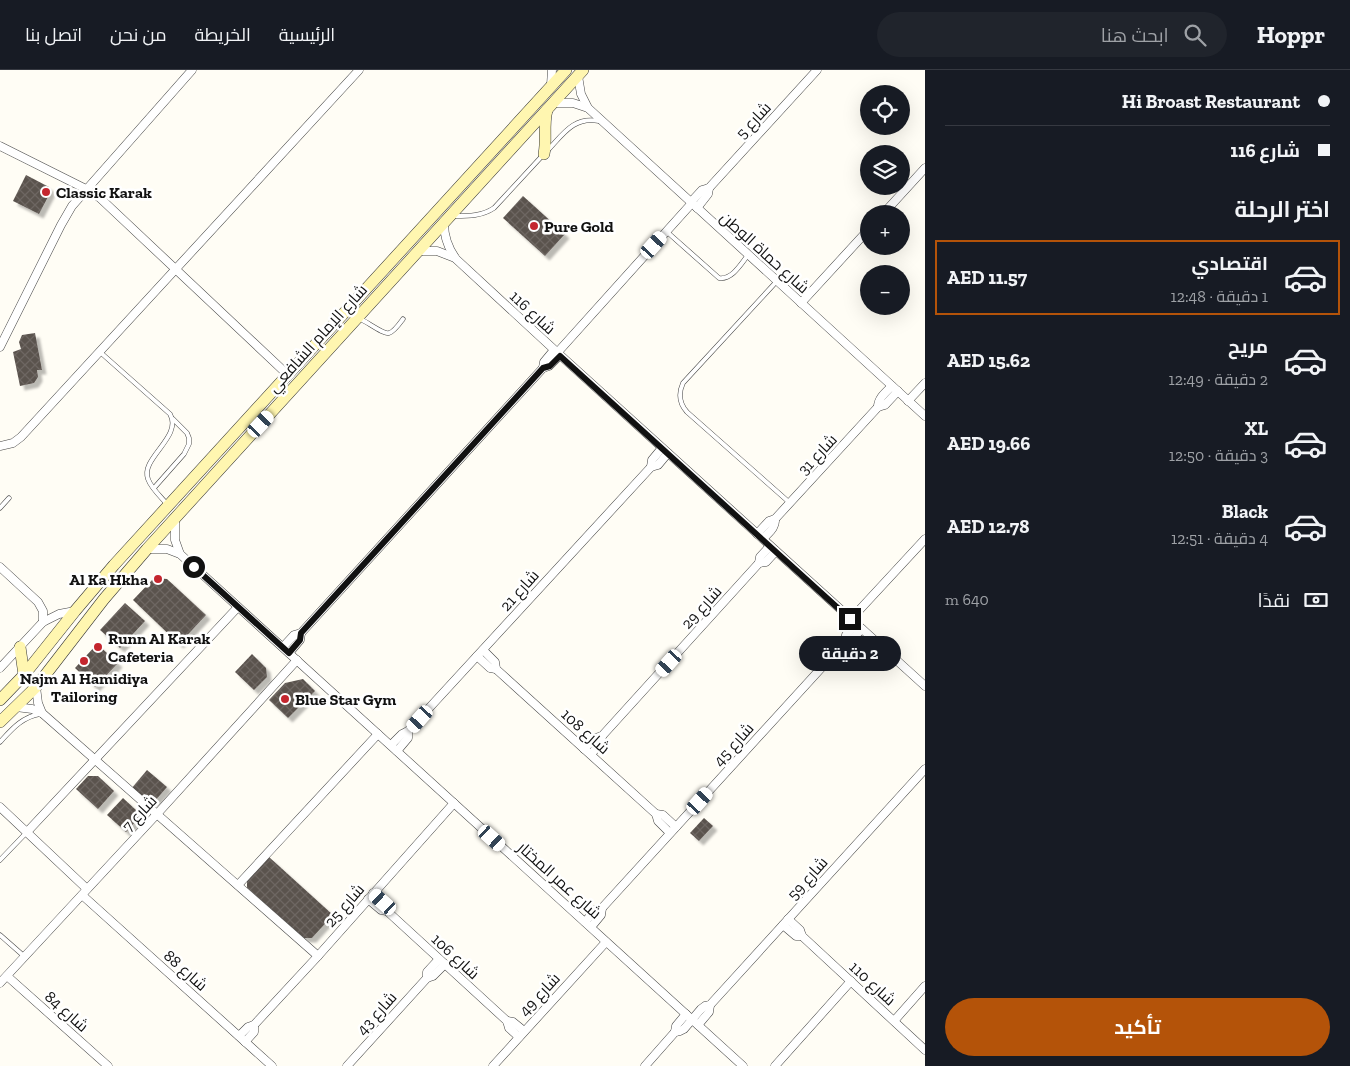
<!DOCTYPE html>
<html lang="ar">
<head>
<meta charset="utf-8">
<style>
  :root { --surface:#171b24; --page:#20242c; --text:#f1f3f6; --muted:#9ea1a6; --line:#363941; --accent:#b45309 }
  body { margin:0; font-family:"Zilla Slab",Cairo,serif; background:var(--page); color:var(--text); direction:rtl; height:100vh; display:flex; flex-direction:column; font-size:19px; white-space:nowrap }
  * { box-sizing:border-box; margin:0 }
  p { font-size:16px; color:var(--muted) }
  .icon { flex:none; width:28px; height:28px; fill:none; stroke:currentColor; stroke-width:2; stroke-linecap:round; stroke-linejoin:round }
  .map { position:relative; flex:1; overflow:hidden; direction:ltr }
  .drawer { display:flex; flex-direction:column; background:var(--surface); width:425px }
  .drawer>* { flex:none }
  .banner { display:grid; align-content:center; height:110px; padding:0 20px; background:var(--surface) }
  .controls { position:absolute; left:860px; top:15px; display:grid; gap:10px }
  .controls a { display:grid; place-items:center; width:50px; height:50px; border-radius:50%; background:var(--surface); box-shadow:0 5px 20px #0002; font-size:25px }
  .end { position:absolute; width:22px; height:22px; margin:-11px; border:6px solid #111; background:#fff; box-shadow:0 0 0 2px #fff }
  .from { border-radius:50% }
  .bubble { position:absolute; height:35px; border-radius:18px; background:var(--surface); box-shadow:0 5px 20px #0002; font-size:16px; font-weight:700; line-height:35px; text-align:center; direction:rtl }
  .car { position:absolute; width:15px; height:30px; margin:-15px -8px; border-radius:6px; box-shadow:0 0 4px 1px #0007; background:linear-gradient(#fff 24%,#345 0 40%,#fff 0 76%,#345 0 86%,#fff 0) }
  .banner b { display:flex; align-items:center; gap:18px; height:48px; font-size:19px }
  .banner b+b { border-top:1px solid var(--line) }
  .banner i { width:12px; height:12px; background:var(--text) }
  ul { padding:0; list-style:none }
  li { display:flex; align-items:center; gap:15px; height:75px; margin:0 10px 8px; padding:0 10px; border:2px solid transparent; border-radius:0px }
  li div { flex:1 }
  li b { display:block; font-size:19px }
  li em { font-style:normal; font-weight:700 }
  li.active { border-color:var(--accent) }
  li>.icon { width:45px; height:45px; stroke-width:1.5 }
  h2 { padding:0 20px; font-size:22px; line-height:60px }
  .pay { display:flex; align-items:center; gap:12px; height:55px; padding:0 20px; font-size:19px }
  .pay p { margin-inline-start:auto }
  .primary-button { display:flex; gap:10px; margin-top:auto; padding:10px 20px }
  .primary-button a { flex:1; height:58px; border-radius:30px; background:var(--accent); color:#fff; font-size:20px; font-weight:700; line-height:58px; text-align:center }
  header { display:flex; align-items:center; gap:30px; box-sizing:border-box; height:70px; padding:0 25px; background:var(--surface); border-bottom:1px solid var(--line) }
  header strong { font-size:24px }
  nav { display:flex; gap:28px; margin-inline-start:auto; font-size:18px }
  .search { width:350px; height:45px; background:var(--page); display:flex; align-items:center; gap:12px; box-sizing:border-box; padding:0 18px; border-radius:28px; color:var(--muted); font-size:19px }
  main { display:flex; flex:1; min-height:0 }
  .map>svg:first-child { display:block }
  .building { fill:url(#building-cross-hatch); filter:url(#shadow) }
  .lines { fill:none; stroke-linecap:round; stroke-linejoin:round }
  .lane-casing { stroke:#444; stroke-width:5 }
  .street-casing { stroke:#444; stroke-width:9 }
  .secondary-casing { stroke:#333; stroke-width:12 }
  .lane { stroke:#fff; stroke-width:4 }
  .street { stroke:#fff; stroke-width:8 }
  .secondary { stroke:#fff6b0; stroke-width:11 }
  .route { stroke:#111; stroke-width:6 }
  .poi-dot { fill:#c4262e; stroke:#fff; stroke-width:2 }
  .labels { text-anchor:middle; stroke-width:5; stroke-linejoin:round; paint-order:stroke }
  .street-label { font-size:16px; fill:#111; stroke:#fff }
  .poi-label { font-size:16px; font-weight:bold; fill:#111; stroke:#fff; text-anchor:start }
</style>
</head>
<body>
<header>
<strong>Hoppr</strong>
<div class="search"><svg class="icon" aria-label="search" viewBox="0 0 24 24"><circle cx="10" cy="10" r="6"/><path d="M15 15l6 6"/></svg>ابحث هنا</div>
<nav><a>الرئيسية</a><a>الخريطة</a><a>من نحن</a><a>اتصل بنا</a></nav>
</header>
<main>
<section class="drawer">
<div class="banner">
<b><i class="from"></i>Hi Broast Restaurant</b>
<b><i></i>شارع 116</b>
</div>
<h2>اختر الرحلة</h2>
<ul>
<li class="active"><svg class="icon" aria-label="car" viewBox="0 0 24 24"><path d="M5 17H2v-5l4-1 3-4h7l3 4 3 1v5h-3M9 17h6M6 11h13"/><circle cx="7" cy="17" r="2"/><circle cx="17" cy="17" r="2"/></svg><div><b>اقتصادي</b><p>1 دقيقة · 12:48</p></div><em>AED 11.57</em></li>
<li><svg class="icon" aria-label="car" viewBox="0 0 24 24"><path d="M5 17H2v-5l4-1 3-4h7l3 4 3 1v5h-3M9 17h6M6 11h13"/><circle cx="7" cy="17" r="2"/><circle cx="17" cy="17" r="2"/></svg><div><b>مريح</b><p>2 دقيقة · 12:49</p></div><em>AED 15.62</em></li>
<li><svg class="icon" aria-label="car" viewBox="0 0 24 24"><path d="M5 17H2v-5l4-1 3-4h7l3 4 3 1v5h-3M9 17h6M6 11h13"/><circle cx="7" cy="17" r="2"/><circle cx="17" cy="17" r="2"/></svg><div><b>XL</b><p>3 دقيقة · 12:50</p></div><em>AED 19.66</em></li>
<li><svg class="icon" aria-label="car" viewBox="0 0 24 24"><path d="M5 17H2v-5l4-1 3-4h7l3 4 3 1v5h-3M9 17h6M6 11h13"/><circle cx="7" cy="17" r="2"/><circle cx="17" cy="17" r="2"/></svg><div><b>Black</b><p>4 دقيقة · 12:51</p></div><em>AED 12.78</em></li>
</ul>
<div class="pay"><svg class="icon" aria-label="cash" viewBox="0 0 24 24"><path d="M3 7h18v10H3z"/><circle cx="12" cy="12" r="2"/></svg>نقدًا<p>640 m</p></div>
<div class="primary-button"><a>تأكيد</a></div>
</section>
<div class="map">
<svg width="925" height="996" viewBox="0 0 925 996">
  <defs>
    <pattern id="building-cross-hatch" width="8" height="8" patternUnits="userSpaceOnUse" patternTransform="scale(1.25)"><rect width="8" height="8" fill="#5a524d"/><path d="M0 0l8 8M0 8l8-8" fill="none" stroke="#6d6662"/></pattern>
    <filter id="shadow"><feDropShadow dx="4.5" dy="4.5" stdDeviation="1" flood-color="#0004"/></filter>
  </defs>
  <rect width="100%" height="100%" fill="#fffdf5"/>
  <g class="building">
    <polygon points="26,105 49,117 50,123 39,144 13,131"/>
    <polygon points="523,126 565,164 545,186 503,148"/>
    <polygon points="35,263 42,300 37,300 38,307 34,313 20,316 13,282 21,279 19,272 22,265"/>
    <polygon points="154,508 167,509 206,545 179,574 133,530"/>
    <polygon points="125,533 145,551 120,578 100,560"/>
    <polygon points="97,574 118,593 95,617 75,598"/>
    <polygon points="252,584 266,598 267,607 254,620 235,602"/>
    <polygon points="303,609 315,621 288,648 269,630 285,613"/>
    <polygon points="147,700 167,717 154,732 146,732 131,719"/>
    <polygon points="88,706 98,706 114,721 98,739 76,719"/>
    <polygon points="123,728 137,741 138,749 126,762 107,745"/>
    <polygon points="704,748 713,756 699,771 690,763"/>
    <polygon points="269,787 333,845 312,868 304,868 247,818 247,810"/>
  </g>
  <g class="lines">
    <defs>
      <g id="lane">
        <path d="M548,80C563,64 574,46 599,51"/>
        <path d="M455,146C469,146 482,146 494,138L543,85"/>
        <path d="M666,161L719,208C732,210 741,194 748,185"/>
        <path d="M777,211L683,313C678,324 679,333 687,342L790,433"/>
        <path d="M360,249C366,251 384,265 389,263C394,262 400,253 403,249"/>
        <path d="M100,282L170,344C183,367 140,388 148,409C151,418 161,427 167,434"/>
        <polyline points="154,418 184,384 189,374 189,368 187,363 173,349"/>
        <polyline points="0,438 9,428"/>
        <path d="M0,672C12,659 22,647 40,644"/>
        <polyline points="0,790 26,763"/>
        <polyline points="0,865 25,887"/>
      </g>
      <g id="street">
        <polyline points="578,6 581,24 588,38"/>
        <polyline points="551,15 552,0"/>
        <polyline points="554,33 573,33 588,38 925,346"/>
        <polyline points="0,76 86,119 100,128 288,305"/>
        <polyline points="691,132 702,120 709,118 817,0"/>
        <polyline points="697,138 708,124 709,118"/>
        <polyline points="883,144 925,98"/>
        <path d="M444,153C444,167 448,178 456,189L560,285L925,616"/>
        <polyline points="418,181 437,181 455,188"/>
        <polyline points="801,233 869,159"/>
        <polyline points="0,277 61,155 72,136 192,0"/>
        <polyline points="557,283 692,133"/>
        <polyline points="543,298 544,292 554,280"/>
        <polyline points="908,331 925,313"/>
        <path d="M878,337C878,328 886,322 892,316"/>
        <polyline points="0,376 13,373 21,367 359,0"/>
        <polyline points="651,397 652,390 662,378"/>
        <polyline points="175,449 175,470 180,484"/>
        <polyline points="757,464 769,451 775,449 878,337 885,335 898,321"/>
        <path d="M763,469C768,463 776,458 775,449"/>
        <polyline points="147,479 167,479 180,484 743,996"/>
        <polyline points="759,493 760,487 770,476"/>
        <polyline points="0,497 38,532 43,541 43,552"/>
        <polyline points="851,549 925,469"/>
        <polyline points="845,572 851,570 862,559"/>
        <polyline points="283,577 294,565 301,563 543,298 549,296 560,285"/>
        <polyline points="483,580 495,592 496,599 656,744 663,745 676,757"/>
        <polyline points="289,583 300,570 301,563"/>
        <polyline points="477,586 490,598 496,599"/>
        <polyline points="0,598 43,552 59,544 75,541"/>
        <polyline points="36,617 38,633 42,643"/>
        <polyline points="16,637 32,639 42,643 318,886"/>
        <polyline points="391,675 402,664 408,661 651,397 658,395 668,383"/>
        <polyline points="584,679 595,668 602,666 759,493 766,492 776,481"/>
        <polyline points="397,681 408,668 408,661"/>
        <polyline points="591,684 601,673 602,666"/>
        <polyline points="0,737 87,819"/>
        <polyline points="656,744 658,751 670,763"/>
        <polyline points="27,762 238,537"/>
        <polyline points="238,815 378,664"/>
        <polyline points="373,823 385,834 387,841 507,951 509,958 519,967"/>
        <polyline points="82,825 272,996"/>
        <polyline points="368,829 381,840 387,841"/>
        <polyline points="788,849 800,860 802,866 925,980"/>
        <polyline points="585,852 595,840 602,838 845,572 846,565 856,554"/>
        <polyline points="783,855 796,866 802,866"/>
        <polyline points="591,857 601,845 602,838"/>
        <polyline points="7,906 108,996"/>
        <polyline points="427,908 433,906 445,894"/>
        <polyline points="0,913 157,744 297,590"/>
        <polyline points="507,951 513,952 524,961"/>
        <polyline points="894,951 925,916"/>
        <polyline points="698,955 709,942 710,935"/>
        <polyline points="675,962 676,956 686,944"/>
        <polyline points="239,966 248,957 254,955 318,886 454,733"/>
        <polyline points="245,972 254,962 254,955"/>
        <polyline points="347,996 427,908 427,902 439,889"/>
        <polyline points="493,996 606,872"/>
        <polyline points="645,996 675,962 680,961 684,959 701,939 705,936 710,935 925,699"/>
        <polyline points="775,996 851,911"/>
      </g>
      <g id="secondary">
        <path d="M544,84C547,70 543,55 547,40"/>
        <polyline points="20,577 24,605"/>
        <polyline points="0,630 24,605 75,541 114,495 566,0"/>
        <polyline points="0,652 36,617 104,529 147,479 583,0"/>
      </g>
    </defs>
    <use href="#lane" class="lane-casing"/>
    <use href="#street" class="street-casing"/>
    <use href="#secondary" class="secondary-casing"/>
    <use href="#lane" class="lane"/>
    <use href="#street" class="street"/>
    <use href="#secondary" class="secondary"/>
  </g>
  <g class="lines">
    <polyline class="route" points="194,497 289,583 300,570 301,563 543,298 550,296 560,286 850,549"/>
  </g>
  <g class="poi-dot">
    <circle cx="46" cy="122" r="5"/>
    <circle cx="534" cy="156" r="5"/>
    <circle cx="158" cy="509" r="5"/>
    <circle cx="98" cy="577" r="5"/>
    <circle cx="84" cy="591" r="5"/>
    <circle cx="285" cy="629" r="5"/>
  </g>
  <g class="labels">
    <g class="street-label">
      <text transform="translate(753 50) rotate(-47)" y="6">شارع 5</text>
      <text transform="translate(765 182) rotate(42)" y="6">شارع حماة الوطن</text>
      <text transform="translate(533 242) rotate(43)" y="6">شارع 116</text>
      <text transform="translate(317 268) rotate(-48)" y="6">شارع الإمام الشافعي</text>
      <text transform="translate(817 384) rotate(-47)" y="6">شارع 31</text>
      <text transform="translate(519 520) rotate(-48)" y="6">شارع 21</text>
      <text transform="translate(701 537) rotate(-48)" y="6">شارع 29</text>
      <text transform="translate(586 661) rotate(42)" y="6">شارع 108</text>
      <text transform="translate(733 674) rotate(-48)" y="6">شارع 45</text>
      <text transform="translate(139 743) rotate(-47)" y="6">شارع 7</text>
      <text transform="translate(807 808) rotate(-48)" y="6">شارع 59</text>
      <text transform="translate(560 810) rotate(42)" y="6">شارع عمر المختار</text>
      <text transform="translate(344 835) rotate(-49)" y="6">شارع 25</text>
      <text transform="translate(456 886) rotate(43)" y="6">شارع 106</text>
      <text transform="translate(186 900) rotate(42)" y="6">شارع 88</text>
      <text transform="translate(873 913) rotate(43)" y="6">شارع 110</text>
      <text transform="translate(539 924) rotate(-47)" y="6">شارع 49</text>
      <text transform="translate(67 941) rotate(42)" y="6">شارع 84</text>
      <text transform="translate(376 943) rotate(-48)" y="6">شارع 43</text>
    </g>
    <g class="poi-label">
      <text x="56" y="128">Classic Karak</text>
      <text x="544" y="162">Pure Gold</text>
      <text x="148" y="515" text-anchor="end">Al Ka Hkha</text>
      <text x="108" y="574">Runn Al Karak<tspan x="108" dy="18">Cafeteria</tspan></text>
      <text x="84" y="614" text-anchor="middle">Najm Al Hamidiya<tspan x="84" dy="18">Tailoring</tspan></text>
      <text x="295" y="635">Blue Star Gym</text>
    </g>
  </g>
</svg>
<div class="controls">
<a><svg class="icon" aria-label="locate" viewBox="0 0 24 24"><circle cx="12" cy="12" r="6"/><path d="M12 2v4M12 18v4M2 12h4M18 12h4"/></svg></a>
<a><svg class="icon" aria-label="layers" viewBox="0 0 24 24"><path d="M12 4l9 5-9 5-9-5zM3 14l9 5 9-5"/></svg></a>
<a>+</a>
<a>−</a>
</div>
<i class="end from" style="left:194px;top:497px"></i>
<i class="end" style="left:850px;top:549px"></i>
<div class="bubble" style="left:799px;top:566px;width:102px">2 دقيقة</div>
<i class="car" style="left:654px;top:175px;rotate:42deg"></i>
<i class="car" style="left:261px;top:354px;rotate:43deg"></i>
<i class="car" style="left:669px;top:593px;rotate:222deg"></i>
<i class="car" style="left:420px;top:649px;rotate:222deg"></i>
<i class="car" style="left:700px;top:731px;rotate:42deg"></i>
<i class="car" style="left:492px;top:768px;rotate:132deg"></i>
<i class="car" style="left:383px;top:832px;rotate:312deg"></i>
</div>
</main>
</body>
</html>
